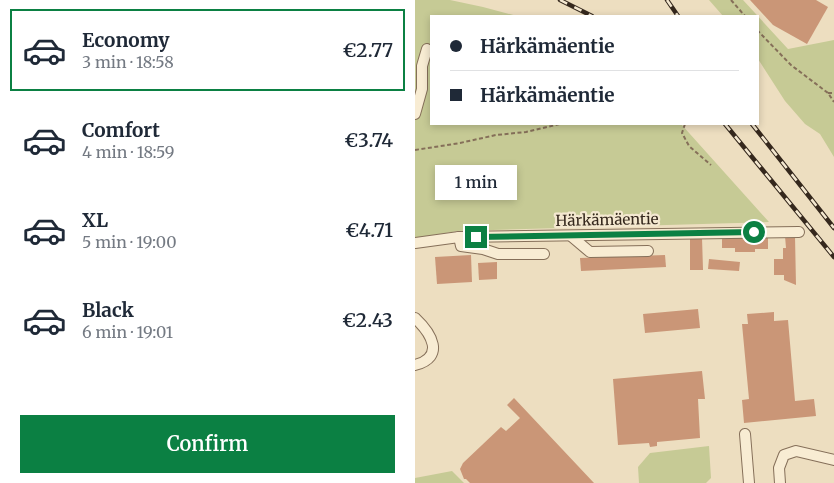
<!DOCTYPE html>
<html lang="en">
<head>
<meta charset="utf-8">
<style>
  :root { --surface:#fff; --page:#f2f2f3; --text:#1f2937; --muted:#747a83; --line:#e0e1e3; --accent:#0b8043 }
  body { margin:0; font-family:Merriweather,serif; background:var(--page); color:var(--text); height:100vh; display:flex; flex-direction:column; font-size:19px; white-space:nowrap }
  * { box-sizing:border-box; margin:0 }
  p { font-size:16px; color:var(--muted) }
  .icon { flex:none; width:28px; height:28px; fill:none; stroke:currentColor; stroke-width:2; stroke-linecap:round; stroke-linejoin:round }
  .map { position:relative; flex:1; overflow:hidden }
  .side { display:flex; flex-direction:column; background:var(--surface); width:415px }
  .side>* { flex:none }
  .top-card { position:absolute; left:15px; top:15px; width:329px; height:110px; border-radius:0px; box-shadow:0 2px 8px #0003; display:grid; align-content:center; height:110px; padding:0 20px; background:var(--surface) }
  .end { position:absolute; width:22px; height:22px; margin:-11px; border:6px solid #0b8043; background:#fff; box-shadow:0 0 0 2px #fff }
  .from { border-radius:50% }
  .bubble { position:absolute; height:35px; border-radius:0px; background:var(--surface); box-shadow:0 2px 8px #0003; font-size:16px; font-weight:600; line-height:35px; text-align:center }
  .top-card b { display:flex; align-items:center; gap:18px; height:48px; font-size:19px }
  .top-card b+b { border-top:1px solid var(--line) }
  .top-card i { width:12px; height:12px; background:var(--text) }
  ul { padding:9px 0 0; list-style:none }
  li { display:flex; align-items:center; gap:15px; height:82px; margin:0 10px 8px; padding:0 10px; border:2px solid transparent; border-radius:0px }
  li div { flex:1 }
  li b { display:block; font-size:19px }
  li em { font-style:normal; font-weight:600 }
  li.selected { border-color:var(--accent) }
  li>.icon { width:45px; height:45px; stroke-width:1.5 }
  .cta { display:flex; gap:10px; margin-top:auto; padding:10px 20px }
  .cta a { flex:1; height:58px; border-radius:0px; background:var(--accent); color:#fff; font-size:20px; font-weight:600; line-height:58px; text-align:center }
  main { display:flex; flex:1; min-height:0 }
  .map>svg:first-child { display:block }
  .green { fill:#c6ca95 }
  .building { fill:#ca9677 }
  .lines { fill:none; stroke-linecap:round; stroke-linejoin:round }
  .minor-casing { stroke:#856f59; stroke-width:12 }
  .path { stroke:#856f59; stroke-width:2; stroke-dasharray:4 2.5; stroke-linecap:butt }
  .minor { stroke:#f8ecd3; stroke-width:10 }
  .rail-casing { stroke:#35281d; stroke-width:4.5 }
  .rail { stroke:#f4e8d0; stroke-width:2.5; stroke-dasharray:8; stroke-linecap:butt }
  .route { stroke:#0b8043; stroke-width:6 }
  .labels { text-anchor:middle; stroke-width:4.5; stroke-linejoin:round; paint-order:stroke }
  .street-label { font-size:15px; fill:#35281d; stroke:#f4e8d0 }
</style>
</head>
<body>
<main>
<section class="side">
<ul>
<li class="selected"><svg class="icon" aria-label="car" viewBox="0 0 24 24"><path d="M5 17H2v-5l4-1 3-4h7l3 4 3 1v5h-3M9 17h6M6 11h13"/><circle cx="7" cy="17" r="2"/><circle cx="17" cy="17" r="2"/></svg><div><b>Economy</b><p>3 min · 18:58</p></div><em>€2.77</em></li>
<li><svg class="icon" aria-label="car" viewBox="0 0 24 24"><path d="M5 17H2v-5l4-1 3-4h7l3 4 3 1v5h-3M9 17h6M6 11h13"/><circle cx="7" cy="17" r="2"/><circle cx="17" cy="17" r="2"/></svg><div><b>Comfort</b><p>4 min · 18:59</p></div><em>€3.74</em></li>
<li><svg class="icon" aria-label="car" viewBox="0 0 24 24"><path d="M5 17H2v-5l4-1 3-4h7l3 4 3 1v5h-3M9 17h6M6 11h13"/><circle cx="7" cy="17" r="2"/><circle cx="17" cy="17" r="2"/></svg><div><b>XL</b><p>5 min · 19:00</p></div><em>€4.71</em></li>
<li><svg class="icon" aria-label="car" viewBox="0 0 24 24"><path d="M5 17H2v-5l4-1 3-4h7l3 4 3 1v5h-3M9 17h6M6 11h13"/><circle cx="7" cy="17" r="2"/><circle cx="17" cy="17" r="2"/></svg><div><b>Black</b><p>6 min · 19:01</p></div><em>€2.43</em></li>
</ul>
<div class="cta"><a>Confirm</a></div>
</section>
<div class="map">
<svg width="419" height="483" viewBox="0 0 419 483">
  <rect width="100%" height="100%" fill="#eddec0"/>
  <g class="green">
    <polygon points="0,0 35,0 68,7 102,16 16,16 16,124 266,124 354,222 43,231 0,238"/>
    <polygon points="294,0 328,0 373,49 419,40 419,157 405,134 390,124 370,101 343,59 342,16 308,16"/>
    <polygon points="294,446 296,478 291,483 224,483 223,467 235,453"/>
    <polygon points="37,471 49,483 0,483 0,478"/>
  </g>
  <g class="building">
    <polygon points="335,0 401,0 413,7 392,44 358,25"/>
    <polygon points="370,236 380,236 381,285 369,280 369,275 359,275 359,259 368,259 368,248 371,248"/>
    <polygon points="307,237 353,237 353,249 340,249 340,252 320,252 320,248 307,248"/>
    <polygon points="287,238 288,270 275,270 275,239"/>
    <polygon points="56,255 57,282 22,284 20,257"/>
    <polygon points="250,255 251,267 166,271 165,258"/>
    <polygon points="294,259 325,262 324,271 293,269"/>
    <polygon points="82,262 82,279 64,280 63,263"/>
    <polygon points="283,309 285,328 230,333 228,314"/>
    <polygon points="359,312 359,321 373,320 380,401 399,399 401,416 329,423 327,400 334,399 327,324 333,324 332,314"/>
    <polygon points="287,371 290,399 283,399 285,438 242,442 242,446 235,447 234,443 203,445 198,379"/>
    <polygon points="99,398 179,483 55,483 51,479 49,479 45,469 48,463 86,427 91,431 105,418 92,405"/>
  </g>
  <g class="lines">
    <defs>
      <g id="minor">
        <polyline points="0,114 7,89 7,66 12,49"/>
        <polyline points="156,236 175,252 233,251"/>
        <polyline points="44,237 46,246 68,249 83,254 129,254"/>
        <polyline points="0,243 44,237 384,232"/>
        <path d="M0,318C16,333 31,357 0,365"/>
        <polyline points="330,434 334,483"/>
        <polyline points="365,483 364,468 369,455 381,451 419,460"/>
      </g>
    </defs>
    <use href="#minor" class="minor-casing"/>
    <g class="path">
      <polyline points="316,0 330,16"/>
      <polyline points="342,30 376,65 413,93 419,102"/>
      <polyline points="413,93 419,93"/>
      <polyline points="270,124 267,133 274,146 296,165"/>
      <polyline points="0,150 45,143 81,135 111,132 145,124"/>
    </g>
    <use href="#minor" class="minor"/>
    <defs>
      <g id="rail">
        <polyline points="145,0 177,16"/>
        <polyline points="252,0 263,16"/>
        <polyline points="310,124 419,257"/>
        <polyline points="337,124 419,228"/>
      </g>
    </defs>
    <use href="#rail" class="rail-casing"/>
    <use href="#rail" class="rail"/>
  </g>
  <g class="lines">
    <polyline class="route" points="61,237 339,232"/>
  </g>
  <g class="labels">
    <g class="street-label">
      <text transform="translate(192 220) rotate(-1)" y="5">Härkämäentie</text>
    </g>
  </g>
</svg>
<i class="end from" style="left:339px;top:232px"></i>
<i class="end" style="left:61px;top:237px"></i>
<div class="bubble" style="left:20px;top:165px;width:82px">1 min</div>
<div class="top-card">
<b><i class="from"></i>Härkämäentie</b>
<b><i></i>Härkämäentie</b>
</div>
</div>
</main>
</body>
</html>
